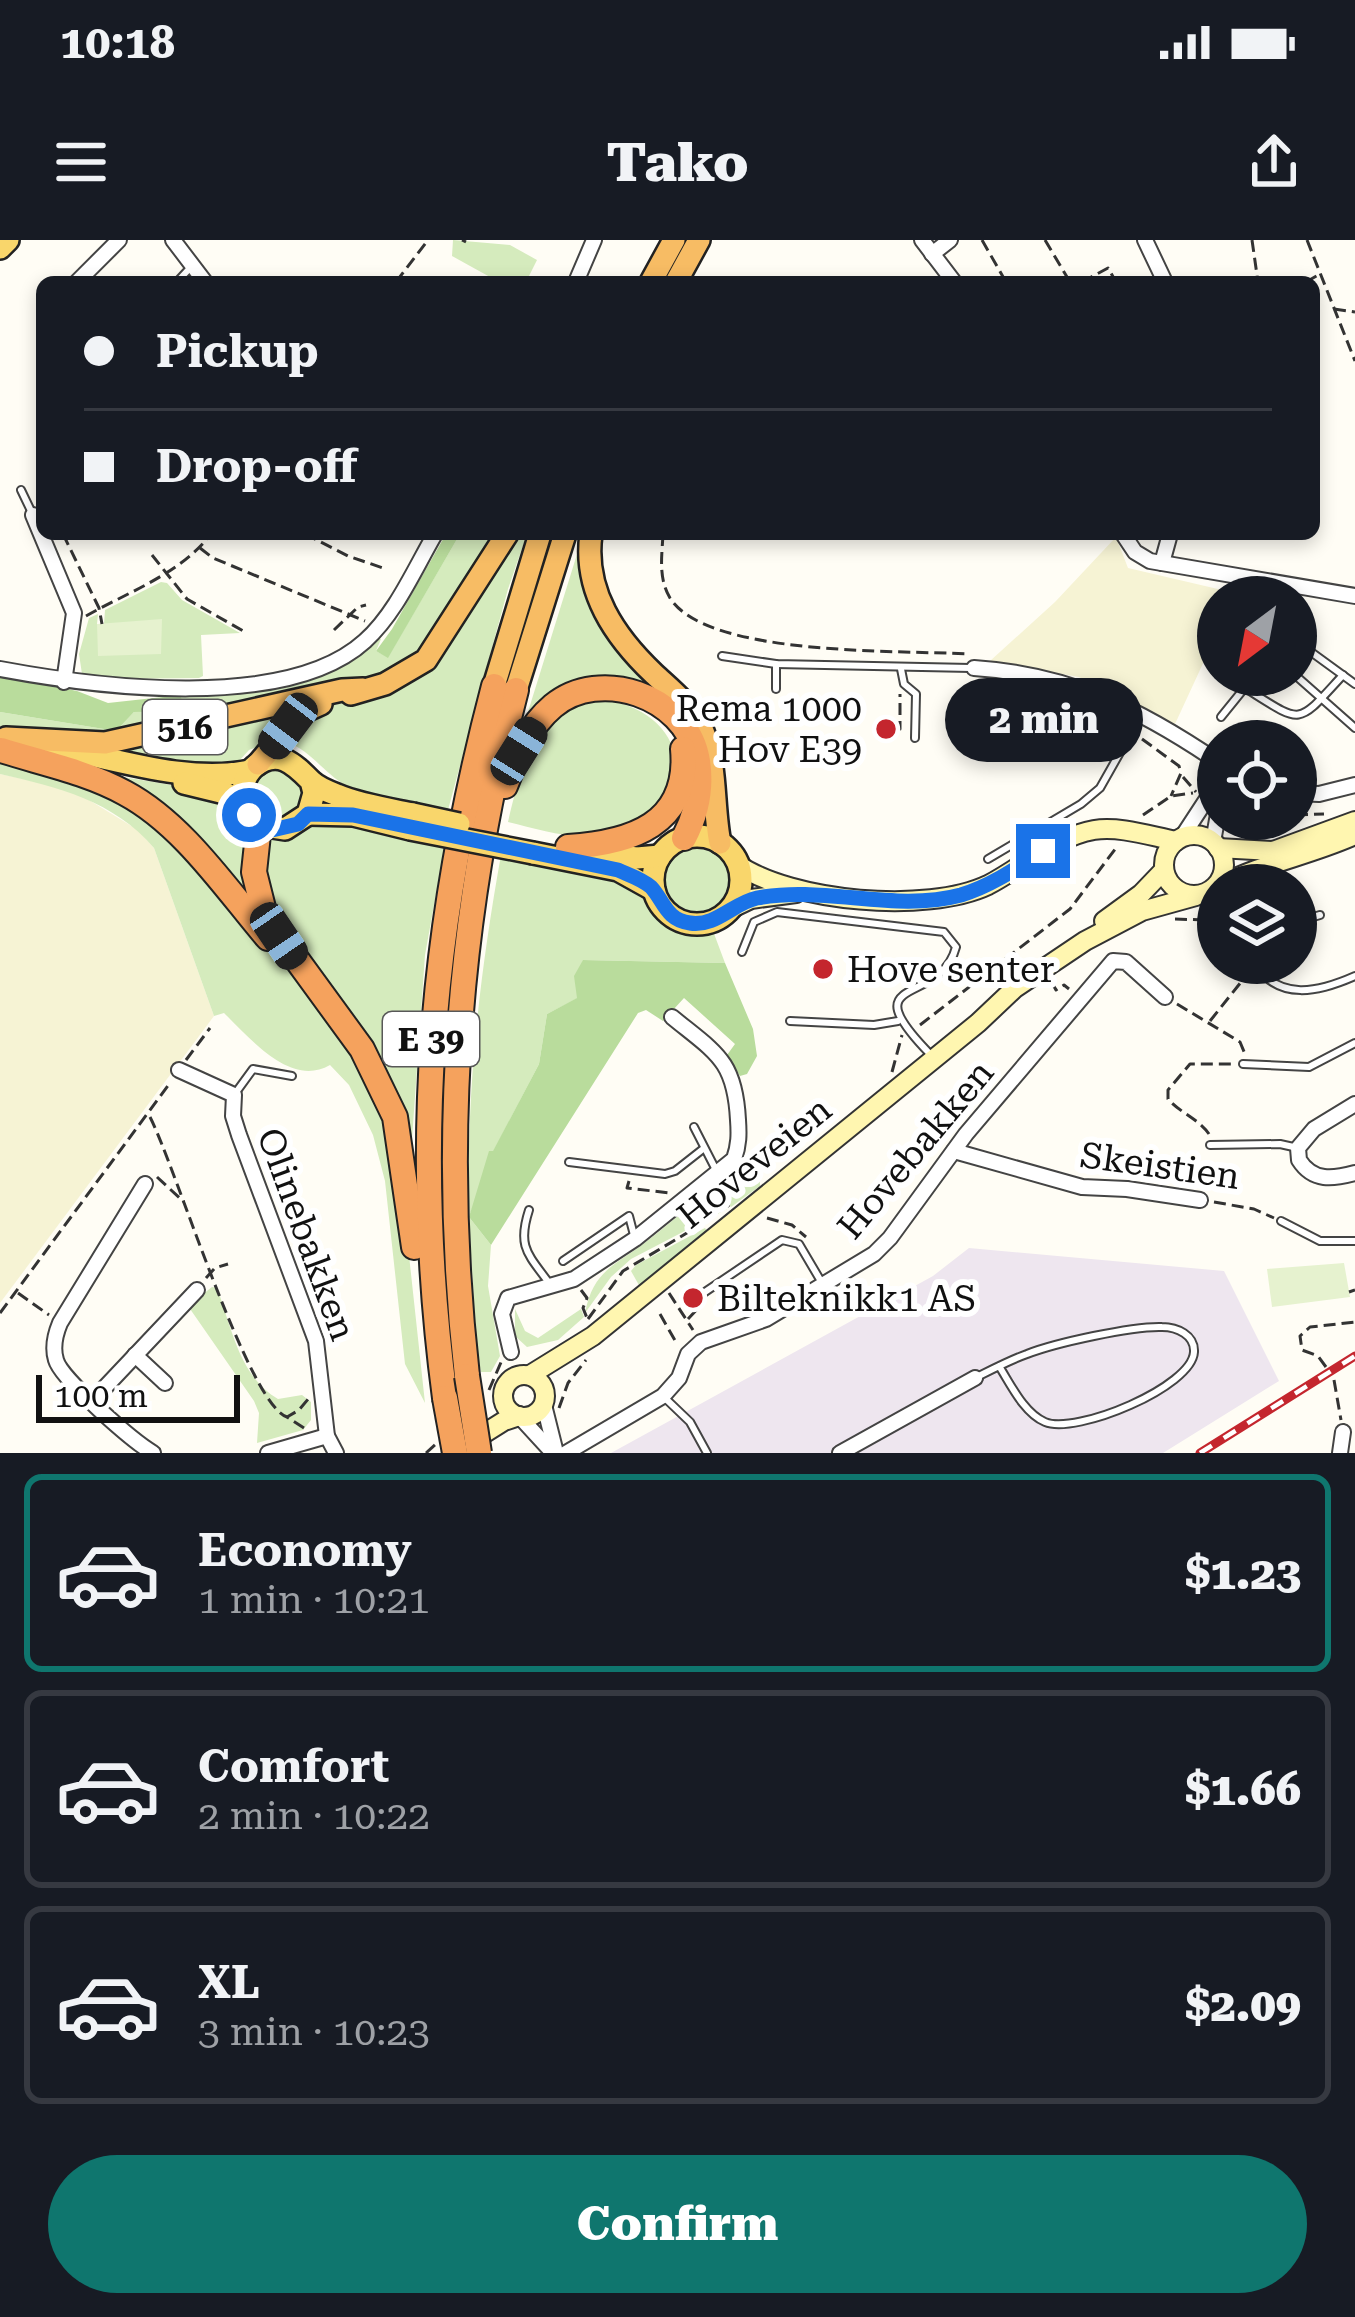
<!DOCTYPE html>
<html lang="en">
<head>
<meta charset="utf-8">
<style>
  :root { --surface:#171b24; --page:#20242c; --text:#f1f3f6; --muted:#9ea1a6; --line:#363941; --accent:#0f766e }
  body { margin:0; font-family:"Roboto Serif",serif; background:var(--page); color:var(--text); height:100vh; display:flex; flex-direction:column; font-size:45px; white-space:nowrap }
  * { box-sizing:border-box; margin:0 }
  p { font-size:39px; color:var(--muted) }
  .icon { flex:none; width:66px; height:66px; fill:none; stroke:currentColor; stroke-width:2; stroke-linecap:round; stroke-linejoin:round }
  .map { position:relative; height:1213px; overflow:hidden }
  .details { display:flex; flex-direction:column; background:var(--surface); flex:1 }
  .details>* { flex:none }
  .guide { position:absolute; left:36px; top:36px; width:1284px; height:264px; border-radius:18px; box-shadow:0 6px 18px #0003; display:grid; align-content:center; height:264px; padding:0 48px; background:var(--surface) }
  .needle { width:78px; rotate:212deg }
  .fabs { position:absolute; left:1197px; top:336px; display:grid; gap:24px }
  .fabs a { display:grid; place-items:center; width:120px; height:120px; border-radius:50%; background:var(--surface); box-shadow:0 6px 18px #0003; font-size:60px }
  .scale { position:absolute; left:36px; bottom:30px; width:204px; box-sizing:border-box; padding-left:12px; border:6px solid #111; border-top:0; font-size:33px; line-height:42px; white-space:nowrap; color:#111; -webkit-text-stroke:9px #fff; paint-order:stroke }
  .end { position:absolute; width:54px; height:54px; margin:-27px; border:15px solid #1a73e8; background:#fff; box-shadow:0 0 0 6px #fff }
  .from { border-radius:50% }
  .bubble { position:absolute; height:84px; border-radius:42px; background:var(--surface); box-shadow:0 6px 18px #0003; font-size:39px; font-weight:800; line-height:84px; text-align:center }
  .car { position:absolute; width:36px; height:72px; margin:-36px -18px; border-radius:15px; box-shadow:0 0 9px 3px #0007; background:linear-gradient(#222 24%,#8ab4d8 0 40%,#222 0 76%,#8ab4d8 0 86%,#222 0) }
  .guide b { display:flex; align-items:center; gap:42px; height:114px; font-size:45px }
  .guide b+b { border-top:3px solid var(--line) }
  .guide i { width:30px; height:30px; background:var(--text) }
  ul { padding:21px 0 0; list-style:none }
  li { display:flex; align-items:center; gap:36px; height:198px; margin:0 24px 18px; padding:0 24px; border:6px solid var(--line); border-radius:18px }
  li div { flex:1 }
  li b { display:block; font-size:45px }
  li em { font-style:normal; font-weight:800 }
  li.on { border-color:var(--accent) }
  li>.icon { width:108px; height:108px; stroke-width:1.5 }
  .button { display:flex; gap:24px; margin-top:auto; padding:24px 48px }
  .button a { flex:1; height:138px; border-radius:72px; background:var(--accent); color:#fff; font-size:48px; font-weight:800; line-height:138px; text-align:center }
  .status { display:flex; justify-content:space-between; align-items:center; height:84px; padding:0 60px; background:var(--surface); direction:ltr }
  .status svg { height:33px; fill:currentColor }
  header { display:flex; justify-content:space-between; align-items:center; height:156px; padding:0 48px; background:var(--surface); font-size:54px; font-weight:800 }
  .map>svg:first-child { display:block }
  .industrial { fill:#eee6ef }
  .farmland { fill:#f6f3d4 }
  .green { fill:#d5ebbd }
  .forest { fill:#b9dc9c }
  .pitch { fill:#e6f2cf }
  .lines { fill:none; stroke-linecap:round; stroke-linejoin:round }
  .service-casing { stroke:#444; stroke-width:10 }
  .minor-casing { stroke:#444; stroke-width:18 }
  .secondary-casing { stroke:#333; stroke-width:22 }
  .primary-casing { stroke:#222; stroke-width:26 }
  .trunk-casing { stroke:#222; stroke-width:26 }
  .motorway-casing { stroke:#222; stroke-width:28 }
  .path { stroke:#333; stroke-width:3; stroke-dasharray:12 6; stroke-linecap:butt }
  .service { stroke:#fff; stroke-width:6 }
  .minor { stroke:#fff; stroke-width:14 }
  .secondary { stroke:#fff6b0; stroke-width:18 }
  .primary { stroke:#f9d66b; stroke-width:21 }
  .trunk { stroke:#f7bc64; stroke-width:21 }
  .motorway { stroke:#f5a25d; stroke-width:24 }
  .rail-casing { stroke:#c4262e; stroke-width:9 }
  .rail { stroke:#fff; stroke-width:4.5; stroke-dasharray:14; stroke-linecap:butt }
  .primary-bridge-casing { stroke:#222; stroke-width:26; stroke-linecap:butt }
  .motorway-bridge-casing { stroke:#222; stroke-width:28; stroke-linecap:butt }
  .primary-bridge { stroke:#f9d66b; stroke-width:21 }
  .motorway-bridge { stroke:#f5a25d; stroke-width:24 }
  .route { stroke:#1a73e8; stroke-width:15 }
  .poi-dot { fill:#c4262e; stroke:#fff; stroke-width:4.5 }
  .labels { text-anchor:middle; stroke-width:12; stroke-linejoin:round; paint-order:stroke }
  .shield { fill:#fff; stroke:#585858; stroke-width:3 }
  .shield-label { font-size:33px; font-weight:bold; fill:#111 }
  .poi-label { font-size:36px; fill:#111; stroke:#fff; text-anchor:start }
  .street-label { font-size:36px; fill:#111; stroke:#fff }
</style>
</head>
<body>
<div class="status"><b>10:18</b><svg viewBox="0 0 49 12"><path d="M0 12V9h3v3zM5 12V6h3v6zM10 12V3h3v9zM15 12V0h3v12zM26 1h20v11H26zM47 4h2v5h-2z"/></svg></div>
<header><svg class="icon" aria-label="menu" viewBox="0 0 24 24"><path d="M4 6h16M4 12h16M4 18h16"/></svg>Tako<svg class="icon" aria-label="share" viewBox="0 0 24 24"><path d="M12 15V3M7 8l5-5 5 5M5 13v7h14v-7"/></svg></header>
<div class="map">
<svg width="1355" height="1213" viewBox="0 0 1355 1213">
  <rect width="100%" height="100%" fill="#fffdf5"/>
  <polygon class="industrial" points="969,1008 1224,1031 1279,1141 1163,1213 611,1213 933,1036"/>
  <g class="farmland">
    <polygon points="1116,297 1128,328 1235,353 1233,357 1218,357 1218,391 1175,484 1079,437 990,421 1055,362"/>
    <polygon points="0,534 71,549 138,590 154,608 214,776 0,1063"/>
  </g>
  <g class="green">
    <polygon points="453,0 510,5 537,20 526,42 499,42 452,16"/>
    <path d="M460,294H499L473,339L412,421L374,437L97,496L44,494L0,486V472L116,491L134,472L183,465L181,455C258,452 315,447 378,398L381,399L376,411L388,417Z"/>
    <path d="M513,294H527L508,349L448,570C416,563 376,562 347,546C323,533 313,512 287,502L299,483L330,466L389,451Z"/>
    <path d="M578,311L584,314L659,451C604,425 581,452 533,478L527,475Z"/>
    <polygon points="161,342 167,343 182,360 240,393 201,395 203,436 199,438 112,439 82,434 79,414 89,378 98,374 97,384 104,384 105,370"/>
    <path d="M602,459C707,476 693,582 600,595C569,600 538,589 508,582C516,546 533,479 573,464C582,461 593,461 602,459Z"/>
    <polygon points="286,469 291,475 272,501 249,510 238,522 207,529 107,513"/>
    <path d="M0,521L78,541L131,568L180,607L304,747L355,818L390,889L403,960L425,1163L405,1124L385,941L373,895L349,845L330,825C290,848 250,798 224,773L214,776L154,608C114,561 58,547 0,534Z"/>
    <circle cx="278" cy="554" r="25"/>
    <path d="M103,534C139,541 235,547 248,586C255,607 251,639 252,661Z"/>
    <polygon points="344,582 445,604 425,715 412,899 406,900 279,688 264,628 268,627 270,597 286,596 316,583"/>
    <circle cx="697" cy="641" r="37"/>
    <path d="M501,615C540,623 606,627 637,649C670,673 657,699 713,691L725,723L583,720L578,758L547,774L539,824L493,912L469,977L491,1005L488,1046L500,1116L491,1132H481C473,1101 475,1063 472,1031C462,888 476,755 501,615Z"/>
    <polygon points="746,918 759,918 760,946 731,967 713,945"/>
    <path d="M710,948L727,969L631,1019L611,1037L585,1073C593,1032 612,1027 643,1004C666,987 688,967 710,948Z"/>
    <polygon points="705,988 708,992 640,1047 631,1031 636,1025"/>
    <path d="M212,1047L217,1048C232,1088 239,1136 278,1159L302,1155L311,1162V1180L303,1190L257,1203L259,1173L254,1161L188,1066Z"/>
    <polygon points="515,1069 525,1091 538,1098 581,1069 584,1077 558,1100 527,1107 515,1096"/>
  </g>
  <g class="forest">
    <polygon points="446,294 460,294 388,418 376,411 392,389"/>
    <polygon points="0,435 77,451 108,463 181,455 183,465 178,471 134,472 116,491 0,472"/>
    <polygon points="583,720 725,723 753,789 757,816 747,834 740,836 727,815 735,804 684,758 663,781 646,770 638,773 491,1005 469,977 489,911 493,911 539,824 547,774 577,758 574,736"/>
  </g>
  <g class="pitch">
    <polygon points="162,379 161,414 98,416 97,384"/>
    <polygon points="1344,1023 1350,1057 1272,1067 1267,1029"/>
  </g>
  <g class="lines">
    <defs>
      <g id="service">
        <polyline points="177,42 190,28"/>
        <polyline points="21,250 33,275 42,270"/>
        <polyline points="1296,401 1355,444"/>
        <polyline points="722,416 776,424 971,428"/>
        <polyline points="776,424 776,449"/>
        <polyline points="901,429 904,444 916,454 915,498"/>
        <polyline points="1295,435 1355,488"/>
        <path d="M1245,448C1304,485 1296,486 1343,435"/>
        <polyline points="1221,477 1255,435"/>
        <polyline points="988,619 1081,564 1100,548 1139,479"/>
        <polyline points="1296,682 1320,675"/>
        <path d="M742,712L754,682L777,672L944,692L956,707C940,768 850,732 930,814"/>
        <path d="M1254,723C1279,762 1319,752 1355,736"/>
        <polyline points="790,781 874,785 898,781"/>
        <polyline points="1243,824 1309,827 1355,803"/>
        <polyline points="234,855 253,829 292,836"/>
        <polyline points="694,887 716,930"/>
        <polyline points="1210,905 1280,904 1298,908"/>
        <polyline points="569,922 665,934 675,931 703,909"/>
        <path d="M529,970C517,1007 528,1014 549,1043"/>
        <polyline points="1281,981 1320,1001 1355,1001"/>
        <polyline points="563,1021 629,976 635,999"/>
        <polyline points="702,1054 782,1000 799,1004 822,1043"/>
        <path d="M977,1137C993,1129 1010,1120 1027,1114C1055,1103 1132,1086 1162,1087C1177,1087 1195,1095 1194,1112C1192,1147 1076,1195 1045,1182C1024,1173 1011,1145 999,1126"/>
        <polyline points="666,1159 690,1182 707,1213"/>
      </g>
      <g id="minor">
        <polyline points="173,0 205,42"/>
        <polyline points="922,0 954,42"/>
        <polyline points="1145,0 1165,42"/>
        <polyline points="932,14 950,0"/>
        <polyline points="77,42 119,0"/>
        <polyline points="576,42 594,0"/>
        <polyline points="33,275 74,373 64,442"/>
        <polyline points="1123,294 1135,312 1150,321 1355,356"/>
        <polyline points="1162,323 1170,294"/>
        <path d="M974,428C1070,434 1140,469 1218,522"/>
        <path d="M0,429C96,447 287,472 365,401C396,373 414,330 435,294"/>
        <polyline points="1296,553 1319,554 1355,545"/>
        <polyline points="1182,597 1218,542"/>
        <polyline points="1213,602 1218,574"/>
        <polyline points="179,830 234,855 233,876 239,895 316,1101 327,1196 336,1213"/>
        <path d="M1355,864L1314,889L1298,908L1299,920C1313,942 1333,939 1355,933"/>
        <polyline points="954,911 1082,947 1127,949 1200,960"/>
        <path d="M145,944L60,1083C55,1095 52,1107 56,1120C61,1139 134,1202 153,1213"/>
        <path d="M511,1112L502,1074L508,1058L574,1039L635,999L734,919C739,905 739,894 738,880C735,820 716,813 672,777"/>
        <polyline points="135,1115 165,1143"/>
        <polyline points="93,1160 197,1050"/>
        <polyline points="544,1165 556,1213"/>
        <polyline points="519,1176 553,1213"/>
        <polyline points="268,1213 327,1196"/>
        <polyline points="566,1213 663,1156 679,1138 688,1114 701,1102 766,1079 874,1014 890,998 966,894 1113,721 1126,722 1165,757"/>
        <polyline points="840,1213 975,1138"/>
        <polyline points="1340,1213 1343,1192"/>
      </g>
      <g id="secondary">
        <circle cx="1194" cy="625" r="30"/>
        <polyline points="1218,608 1273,611 1355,581"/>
        <path d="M737,624C791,662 927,674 988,645C1023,627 1054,597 1094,590C1120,586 1150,596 1176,601"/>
        <path d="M1221,645C1264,623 1311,615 1355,595"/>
        <polyline points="728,670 751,659 796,653"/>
        <polyline points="1104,681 1141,654 1164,630"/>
        <circle cx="524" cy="1156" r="21"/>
        <polyline points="530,1135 593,1096 978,783 1015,748 1085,701 1142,671 1196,656"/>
        <polyline points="469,1203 504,1181 519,1176"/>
      </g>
      <g id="primary">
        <polyline points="0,8 8,0"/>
        <path d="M54,507C116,519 188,544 250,531"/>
        <path d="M311,541L314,553L308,574L285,589L259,585L243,563C242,549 243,537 254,527C278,507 295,525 311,541C317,547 329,552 337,555C361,565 388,569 413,574"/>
        <polyline points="184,543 225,553 243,563"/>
        <polyline points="308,574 353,575 410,589"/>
        <circle cx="697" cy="640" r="44"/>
        <polyline points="533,613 618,630 654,650"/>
        <polyline points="601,614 637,618 660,616"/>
      </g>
      <g id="trunk">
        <polyline points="651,42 674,0"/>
        <polyline points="676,42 699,0"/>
        <path d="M591,294C583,351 615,397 654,434C670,449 689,464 699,483C718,518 712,564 720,603"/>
        <polyline points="494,446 540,294"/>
        <polyline points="516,450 565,294"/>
        <polyline points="351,454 385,444 426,420 507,294"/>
        <polyline points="6,498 105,503 342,450 363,449"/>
        <polyline points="258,524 301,473 321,464"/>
      </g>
      <g id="motorway">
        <path d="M1,510C42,523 87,532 125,553C183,584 226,649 268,698"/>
        <path d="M505,546C517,516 528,487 553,466C600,427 684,456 697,516C703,545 697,573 684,598"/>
        <polyline points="259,585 254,632 265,676 362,809 395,877 414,1007"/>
        <path d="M568,607C630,603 690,585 683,509"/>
        <path d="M467,1136C441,905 457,675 516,450"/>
        <path d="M445,1158C412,909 430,688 494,446"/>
      </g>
    </defs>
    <use href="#service" class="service-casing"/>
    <use href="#minor" class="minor-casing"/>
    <use href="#secondary" class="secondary-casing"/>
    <use href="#primary" class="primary-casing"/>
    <use href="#trunk" class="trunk-casing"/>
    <use href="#motorway" class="motorway-casing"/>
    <g class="path">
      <polyline points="462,0 466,2"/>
      <polyline points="982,0 1006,42"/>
      <polyline points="1045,0 1070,42"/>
      <polyline points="1252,0 1258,42"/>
      <polyline points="1307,0 1355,121"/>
      <polyline points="396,42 428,0"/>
      <polyline points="1082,42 1108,28 1116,42"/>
      <polyline points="1306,42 1320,34"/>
      <polyline points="1334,69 1355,72"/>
      <polyline points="63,294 99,368 102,384"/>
      <polyline points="305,294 348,316 386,329"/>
      <path d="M663,294C662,316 658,338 670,358C707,417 902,410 968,414"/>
      <polyline points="200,308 213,318 365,381"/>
      <polyline points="152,315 187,359 245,392"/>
      <path d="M86,376C130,351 180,334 211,294"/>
      <polyline points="334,390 358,367 366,365"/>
      <polyline points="1106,475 1123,487"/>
      <polyline points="1092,484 1103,475"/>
      <polyline points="896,489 900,489 900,454"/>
      <polyline points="1142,499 1179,526 1181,533 1171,556"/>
      <polyline points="1183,537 1196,552"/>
      <polyline points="1143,575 1171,556 1193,553"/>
      <polyline points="1296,575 1324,574"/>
      <polyline points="1175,679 1205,680 1218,676"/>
      <polyline points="959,721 977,741"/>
      <polyline points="1051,741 1056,750 1064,745 1069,749"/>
      <polyline points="1177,764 1240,802 1245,814"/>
      <polyline points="1210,781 1249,732"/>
      <polyline points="920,785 1070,669 1116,608"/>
      <polyline points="186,820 210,788"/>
      <polyline points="892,832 902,795"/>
      <path d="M150,877C176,928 248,1164 287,1177"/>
      <path d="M1209,894C1199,879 1180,873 1168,859V850L1190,824H1232"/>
      <polyline points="157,937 184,962"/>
      <polyline points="629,941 627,948 670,953"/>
      <polyline points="716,951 729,967"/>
      <polyline points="1214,962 1254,969 1274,978"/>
      <polyline points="767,978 792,985 806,997"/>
      <polyline points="206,1038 215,1028 228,1024"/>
      <polyline points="581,1050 587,1058 583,1068 587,1078"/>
      <polyline points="1349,1052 1355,1050"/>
      <polyline points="18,1053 49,1075"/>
      <polyline points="669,1053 693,1090"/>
      <polyline points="0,1073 170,843"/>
      <polyline points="660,1074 677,1104"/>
      <polyline points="588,1079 623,1031 707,981"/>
      <polyline points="688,1079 702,1064"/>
      <polyline points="1326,1127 1318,1116 1302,1110 1300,1096 1310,1087 1355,1082"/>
      <polyline points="1334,1140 1341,1180"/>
      <polyline points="489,1150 502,1120"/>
      <polyline points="559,1168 568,1143 586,1120"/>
      <polyline points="304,1188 287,1177 299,1170 309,1158"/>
      <polyline points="426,1213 436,1204"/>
    </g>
    <use href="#service" class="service"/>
    <use href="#minor" class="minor"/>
    <use href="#secondary" class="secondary"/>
    <use href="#primary" class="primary"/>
    <use href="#trunk" class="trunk"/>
    <use href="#motorway" class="motorway"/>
    <defs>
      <polyline id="rail" points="1200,1213 1355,1116"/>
    </defs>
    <use href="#rail" class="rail-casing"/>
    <use href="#rail" class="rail"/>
    <defs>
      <g id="primary-bridge">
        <polyline points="413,574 459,584"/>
        <polyline points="410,589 533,613"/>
      </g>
      <g id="motorway-bridge">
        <polyline points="467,1136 479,1213"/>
        <polyline points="445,1158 455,1213"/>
      </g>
    </defs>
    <use href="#primary-bridge" class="primary-bridge-casing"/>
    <use href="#motorway-bridge" class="motorway-bridge-casing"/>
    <use href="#primary-bridge" class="primary-bridge"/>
    <use href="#motorway-bridge" class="motorway-bridge"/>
  </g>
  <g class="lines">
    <path class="route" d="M249,575L272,590L298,584L308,574L353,575L618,630C629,635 642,639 651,647C664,661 666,680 690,683C716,687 733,663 757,658C825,645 894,673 961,655C991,646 1017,628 1043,611"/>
  </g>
  <g class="poi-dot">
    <circle cx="886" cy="489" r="12"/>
    <circle cx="823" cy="729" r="12"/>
    <circle cx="693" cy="1058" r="12"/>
  </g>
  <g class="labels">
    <g class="shield">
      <rect x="143" y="460" width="84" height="54" rx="9"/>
      <rect x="383" y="772" width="96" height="54" rx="9"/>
    </g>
    <g class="shield-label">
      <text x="185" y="499">516</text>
      <text x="431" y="811">E 39</text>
    </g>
    <g class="poi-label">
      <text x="862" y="481" text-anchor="end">Rema 1000<tspan x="862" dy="41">Hov E39</tspan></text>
      <text x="847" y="742">Hove senter</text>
      <text x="717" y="1071">Bilteknikk1 AS</text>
    </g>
    <g class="street-label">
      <text transform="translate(915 909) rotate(-50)" y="13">Hovebakken</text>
      <text transform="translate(754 922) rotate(-39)" y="13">Hoveveien</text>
      <text transform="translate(1160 925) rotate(8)" y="13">Skeistien</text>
      <text transform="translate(307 994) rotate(70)" y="13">Olinebakken</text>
    </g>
  </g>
</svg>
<div class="fabs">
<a><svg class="needle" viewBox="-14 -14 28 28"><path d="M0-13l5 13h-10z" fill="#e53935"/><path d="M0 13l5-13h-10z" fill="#9ea1a6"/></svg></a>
<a><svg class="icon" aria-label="locate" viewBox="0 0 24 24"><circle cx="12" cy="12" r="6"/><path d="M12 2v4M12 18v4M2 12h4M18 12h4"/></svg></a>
<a><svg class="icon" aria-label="layers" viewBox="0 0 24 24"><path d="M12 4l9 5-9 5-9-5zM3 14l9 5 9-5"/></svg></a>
</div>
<div class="scale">100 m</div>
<i class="end from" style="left:249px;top:575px"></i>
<i class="end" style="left:1043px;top:611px"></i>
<div class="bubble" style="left:945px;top:438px;width:198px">2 min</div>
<i class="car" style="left:288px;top:486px;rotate:217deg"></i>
<i class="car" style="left:519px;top:511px;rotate:32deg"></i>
<i class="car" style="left:279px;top:696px;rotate:146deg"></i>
<div class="guide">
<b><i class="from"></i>Pickup</b>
<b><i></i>Drop-off</b>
</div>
</div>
<section class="details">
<ul>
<li class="on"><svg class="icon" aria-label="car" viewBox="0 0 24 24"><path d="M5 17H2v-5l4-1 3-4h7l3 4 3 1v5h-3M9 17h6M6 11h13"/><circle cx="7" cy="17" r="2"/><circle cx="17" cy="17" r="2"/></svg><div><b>Economy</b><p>1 min · 10:21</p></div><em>$1.23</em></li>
<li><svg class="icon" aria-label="car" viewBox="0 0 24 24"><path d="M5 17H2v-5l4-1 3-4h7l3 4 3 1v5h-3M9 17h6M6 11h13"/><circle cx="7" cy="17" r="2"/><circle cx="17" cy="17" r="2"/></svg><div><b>Comfort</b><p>2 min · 10:22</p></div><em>$1.66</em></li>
<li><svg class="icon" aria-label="car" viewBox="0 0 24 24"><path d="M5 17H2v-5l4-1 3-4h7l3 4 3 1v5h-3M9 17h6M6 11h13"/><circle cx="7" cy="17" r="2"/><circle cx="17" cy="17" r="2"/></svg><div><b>XL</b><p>3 min · 10:23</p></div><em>$2.09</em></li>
</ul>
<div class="button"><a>Confirm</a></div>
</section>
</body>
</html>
